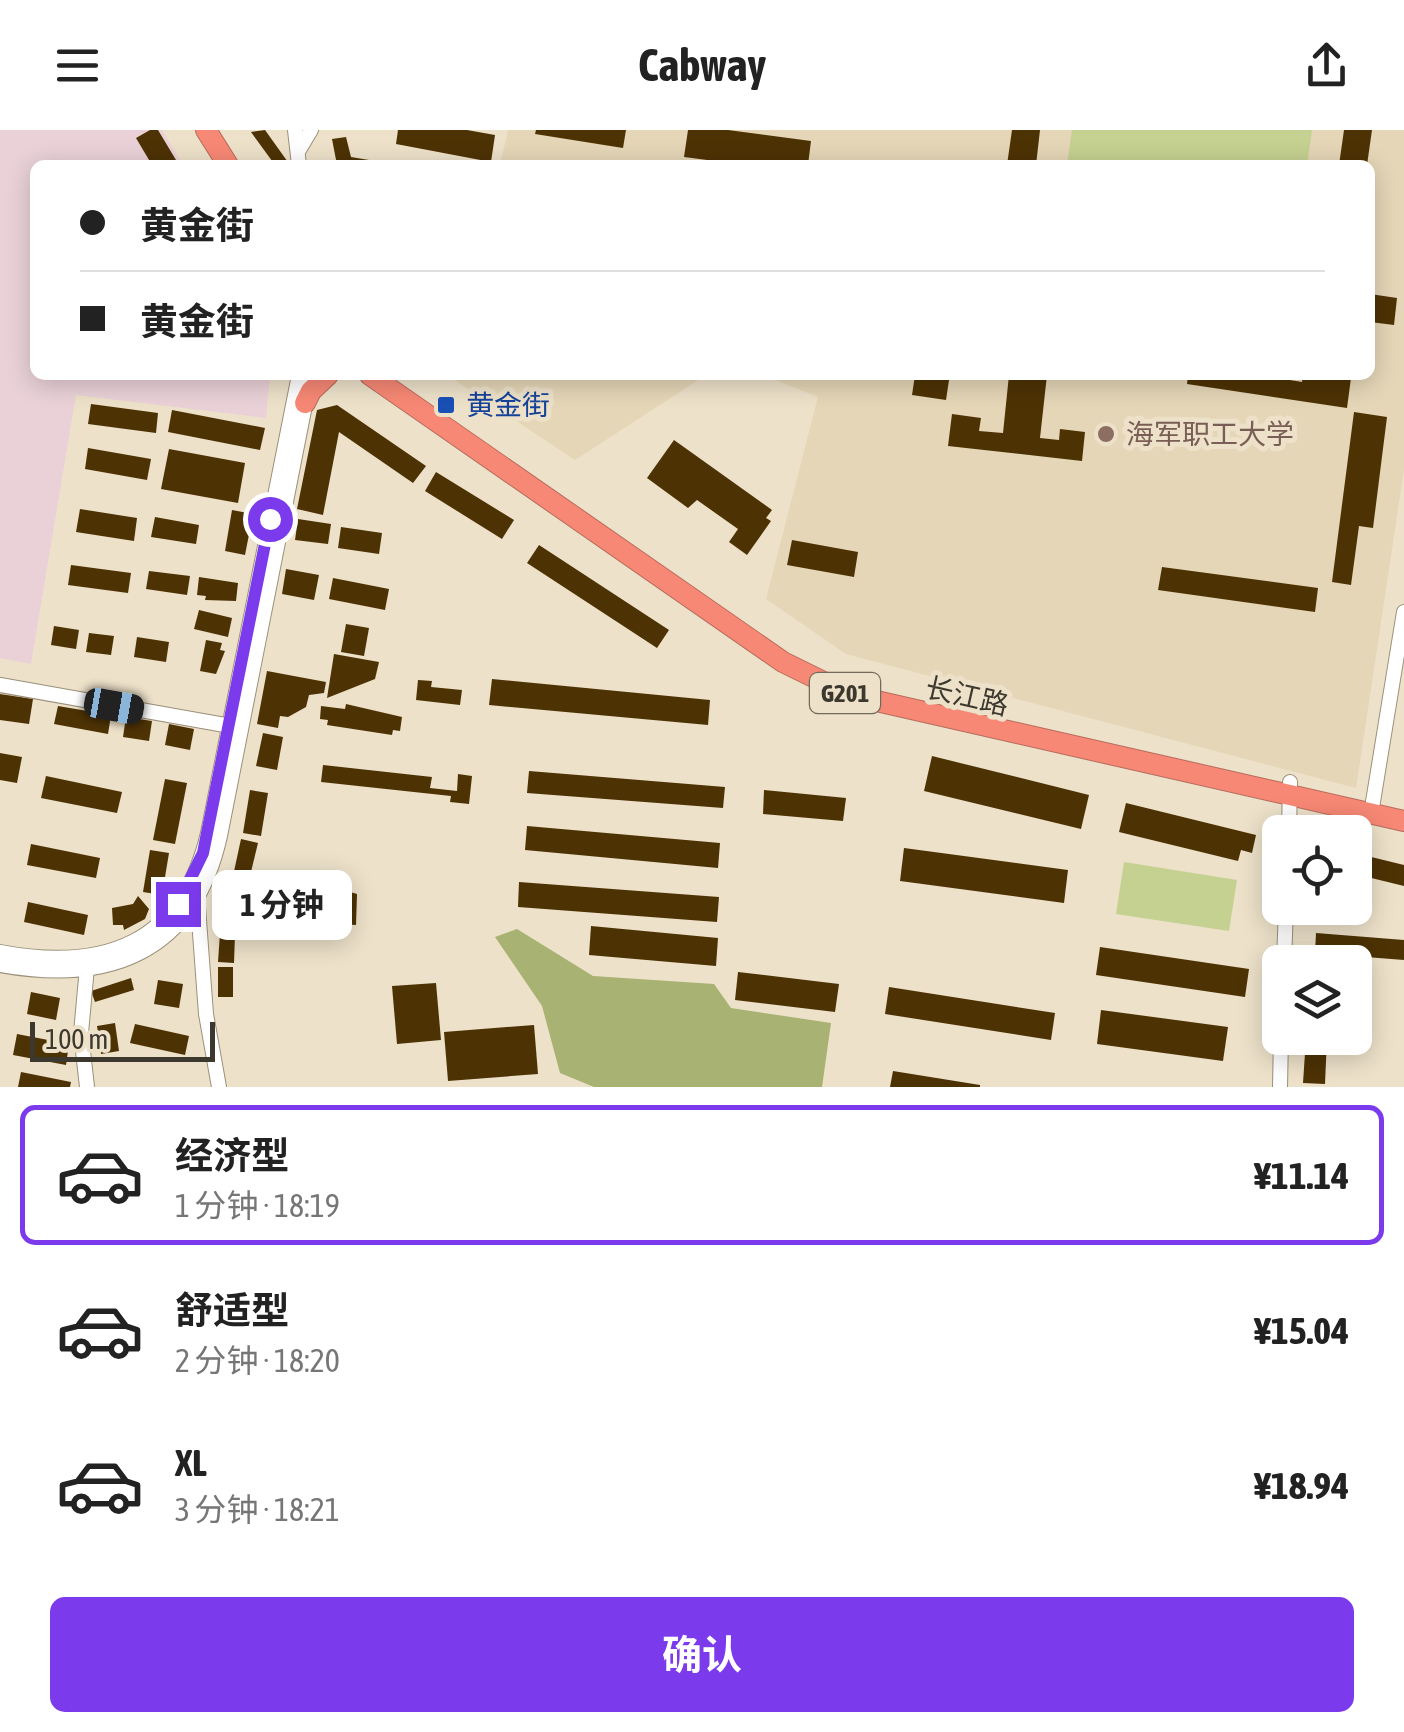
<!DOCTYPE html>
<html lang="zh">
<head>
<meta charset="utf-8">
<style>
  :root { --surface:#fff; --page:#f2f2f2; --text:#222; --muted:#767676; --line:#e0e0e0; --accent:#7c3aed }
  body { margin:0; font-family:"Asap Condensed","Noto Sans SC",sans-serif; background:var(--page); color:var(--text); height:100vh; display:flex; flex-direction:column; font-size:38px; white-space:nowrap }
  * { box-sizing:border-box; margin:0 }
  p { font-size:32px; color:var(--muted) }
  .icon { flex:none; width:55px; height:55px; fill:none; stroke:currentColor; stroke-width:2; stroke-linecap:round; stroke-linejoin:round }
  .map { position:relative; height:957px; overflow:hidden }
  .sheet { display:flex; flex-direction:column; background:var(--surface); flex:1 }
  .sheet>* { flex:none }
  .top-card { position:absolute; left:30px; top:30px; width:1345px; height:220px; border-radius:15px; box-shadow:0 5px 25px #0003; display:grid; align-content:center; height:220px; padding:0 50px; background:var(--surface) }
  .buttons { position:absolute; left:1262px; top:685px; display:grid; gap:20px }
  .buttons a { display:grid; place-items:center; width:110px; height:110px; border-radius:15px; background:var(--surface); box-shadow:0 5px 25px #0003; font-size:50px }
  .scale { position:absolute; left:30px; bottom:25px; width:185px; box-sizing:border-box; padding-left:10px; border:5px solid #3d382e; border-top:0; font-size:28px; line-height:35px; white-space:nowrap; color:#3d382e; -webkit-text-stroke:8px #ede1c9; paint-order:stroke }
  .end { position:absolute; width:45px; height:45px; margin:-22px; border:12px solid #7c3aed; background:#fff; box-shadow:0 0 0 5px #fff }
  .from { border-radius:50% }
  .bubble { position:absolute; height:70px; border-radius:15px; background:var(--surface); box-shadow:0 5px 25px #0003; font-size:32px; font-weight:700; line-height:70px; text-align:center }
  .car { position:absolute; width:30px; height:60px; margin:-30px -15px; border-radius:12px; box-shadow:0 0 8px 2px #0007; background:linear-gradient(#222 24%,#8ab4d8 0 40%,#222 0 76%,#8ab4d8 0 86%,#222 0) }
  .top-card b { display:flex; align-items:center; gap:35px; height:95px; font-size:38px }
  .top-card b+b { border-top:2px solid var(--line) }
  .top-card i { width:25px; height:25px; background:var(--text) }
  ul { padding:18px 0 0; list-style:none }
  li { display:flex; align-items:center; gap:30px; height:140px; margin:0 20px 15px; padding:0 30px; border:5px solid transparent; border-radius:15px }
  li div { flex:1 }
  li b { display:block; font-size:38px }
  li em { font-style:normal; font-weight:700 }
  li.current { border-color:var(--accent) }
  li>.icon { width:90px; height:90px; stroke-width:1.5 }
  .primary-button { display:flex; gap:20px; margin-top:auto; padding:20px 50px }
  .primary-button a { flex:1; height:115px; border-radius:15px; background:var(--accent); color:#fff; font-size:40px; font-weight:700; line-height:115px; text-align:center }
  header { display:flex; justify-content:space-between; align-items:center; height:130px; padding:0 50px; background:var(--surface); font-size:45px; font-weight:700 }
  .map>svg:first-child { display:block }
  .industrial { fill:#ead1d8 }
  .built { fill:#e5d6b7 }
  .green { fill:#c4d190 }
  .forest { fill:#a7b273 }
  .building { fill:#4d3204 }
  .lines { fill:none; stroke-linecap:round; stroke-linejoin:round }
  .minor-casing { stroke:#9b9079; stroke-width:16 }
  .highway-casing { stroke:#b66c5c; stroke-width:22 }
  .minor { stroke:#fff; stroke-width:14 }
  .highway { stroke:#f78875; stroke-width:20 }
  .route { stroke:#7c3aed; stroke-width:12 }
  .transit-dot { fill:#1a4fb4; stroke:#ede1c9; stroke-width:4 }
  .education-dot { fill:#8d6e63; stroke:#ede1c9; stroke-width:4 }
  .labels { text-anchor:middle; stroke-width:10; stroke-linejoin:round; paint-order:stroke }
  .shield { fill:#ede1c9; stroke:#726b5c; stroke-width:2.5 }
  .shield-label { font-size:25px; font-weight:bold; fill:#3d382e }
  .transit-label { font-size:28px; fill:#164399; stroke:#ede1c9; text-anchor:start }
  .education-label { font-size:28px; fill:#785e54; stroke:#ede1c9; text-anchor:start }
  .street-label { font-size:28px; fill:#3d382e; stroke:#ede1c9 }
</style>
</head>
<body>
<header><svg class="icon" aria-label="menu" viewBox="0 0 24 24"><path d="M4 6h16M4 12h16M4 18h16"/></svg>Cabway<svg class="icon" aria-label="share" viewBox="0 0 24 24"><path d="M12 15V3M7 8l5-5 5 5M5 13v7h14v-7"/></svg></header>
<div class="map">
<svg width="1404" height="957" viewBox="0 0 1404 957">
  <rect width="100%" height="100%" fill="#ede1c9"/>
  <polygon class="industrial" points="0,0 162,0 183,35 35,35 35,245 270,245 266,288 76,265 31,534 0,528"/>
  <g class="built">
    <polygon points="508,0 1404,0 1404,340 1356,658 846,524 766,469 818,267 763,245 1370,245 1370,35 500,35"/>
    <polygon points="447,245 706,245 575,330"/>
  </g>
  <g class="green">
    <polygon points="1072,0 1312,0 1307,35 1067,35"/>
    <polygon points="1124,732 1237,750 1229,801 1116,784"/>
  </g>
  <polygon class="forest" points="517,799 593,846 714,854 731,878 831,893 822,957 594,957 560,943 542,876 495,807"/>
  <g class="building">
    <polygon points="150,0 158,0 179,35 152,35 136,8"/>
    <polygon points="265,0 290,35 275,35 251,2"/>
    <polygon points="398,0 467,0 495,5 491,32 396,14"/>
    <polygon points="536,0 626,0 623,18 535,4"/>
    <polygon points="688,0 728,0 811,11 808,35 746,35 684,27"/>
    <polygon points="1012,0 1040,0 1036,35 1007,35"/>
    <polygon points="1344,0 1372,0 1367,35 1339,35"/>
    <polygon points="346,7 351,27 375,31 375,35 337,35 332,9"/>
    <polygon points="1370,164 1397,168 1394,195 1370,192"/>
    <polygon points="915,245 949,250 946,270 912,265"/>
    <polygon points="1009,245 1047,245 1040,308 1059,310 1060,299 1085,302 1082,331 948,316 952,284 981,288 979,301 1003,303"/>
    <polygon points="1188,245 1259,245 1302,252 1303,245 1351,248 1347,278 1187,254"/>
    <polygon points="91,274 158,283 156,303 88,294"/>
    <polygon points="337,275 426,336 413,353 339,302 323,385 297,379 317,280"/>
    <polygon points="172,280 265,298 260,320 168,302"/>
    <polygon points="1354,282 1387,287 1373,398 1359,396 1351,455 1332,452"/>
    <polygon points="674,310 772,380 766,388 771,391 747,425 729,412 738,399 697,370 688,378 647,348"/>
    <polygon points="88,318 151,329 147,350 85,339"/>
    <polygon points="169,319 245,333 238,373 161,359"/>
    <polygon points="436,342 514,390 502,409 425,361"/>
    <polygon points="80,379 137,388 134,411 76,402"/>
    <polygon points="232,380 253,384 245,425 225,421"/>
    <polygon points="155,387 199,395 196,414 151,407"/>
    <polygon points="298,389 331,394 328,414 295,410"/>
    <polygon points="341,397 382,403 379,424 338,418"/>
    <polygon points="792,410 858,422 854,447 787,435"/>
    <polygon points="539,415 669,500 657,518 527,433"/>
    <polygon points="71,435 131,443 128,463 68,455"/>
    <polygon points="1162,437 1318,458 1315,482 1158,460"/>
    <polygon points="286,439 319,445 314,470 282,464"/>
    <polygon points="149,441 190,446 187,465 146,459"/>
    <polygon points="199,447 238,453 236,471 205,470 206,466 197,465"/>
    <polygon points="333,448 389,459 385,480 329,469"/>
    <polygon points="199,480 232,488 228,507 194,499"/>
    <polygon points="346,494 369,498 364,526 341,522"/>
    <polygon points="54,496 79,500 76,519 51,515"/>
    <polygon points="89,503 114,506 111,525 86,522"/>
    <polygon points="137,507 169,512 166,532 134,527"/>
    <polygon points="206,510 222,513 220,520 225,521 216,544 200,541"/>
    <polygon points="334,524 379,532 375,549 327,568"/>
    <polygon points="267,541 326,552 324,563 309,565 306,577 288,587 280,586 278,598 257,594"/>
    <polygon points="492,549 710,570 708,595 489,575"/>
    <polygon points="418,550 432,551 431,557 462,560 460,575 416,570"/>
    <polygon points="0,564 33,569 29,594 0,590"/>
    <polygon points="346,574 402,587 400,601 393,600 392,605 327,595 328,590 320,589 321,576 345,579"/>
    <polygon points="58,576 111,585 108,604 54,594"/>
    <polygon points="126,587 152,591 149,611 123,607"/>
    <polygon points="169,594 194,599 190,620 165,615"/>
    <polygon points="263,603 283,607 277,640 256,636"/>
    <polygon points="0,623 22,627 17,653 0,650"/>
    <polygon points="932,626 1089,665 1081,699 924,661"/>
    <polygon points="323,635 432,647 430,658 457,661 458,644 472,646 469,674 450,672 451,666 321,652"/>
    <polygon points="529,641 725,657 723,678 527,663"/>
    <polygon points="46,646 122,662 117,683 41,668"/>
    <polygon points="165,649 187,653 175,714 153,710"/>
    <polygon points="250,660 268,663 261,706 243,703"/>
    <polygon points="764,660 846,668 843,691 763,684"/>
    <polygon points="1126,673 1256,705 1252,723 1241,720 1238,731 1119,702"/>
    <polygon points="527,696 720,713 718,738 525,720"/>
    <polygon points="241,709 258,713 249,750 233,746"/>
    <polygon points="31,714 100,728 96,748 27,735"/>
    <polygon points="904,718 1068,740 1064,773 900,751"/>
    <polygon points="150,720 169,723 162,765 143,762"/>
    <polygon points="1355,723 1404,735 1404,756 1355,744"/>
    <polygon points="305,751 326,752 326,768 338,768 343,760 357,764 356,795 339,794 339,790 247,789 247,765 305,770"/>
    <polygon points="519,752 719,767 717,792 518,777"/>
    <polygon points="138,766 149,779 145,789 124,800 123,795 113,795 112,778 133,774"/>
    <polygon points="28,772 88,785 84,805 24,792"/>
    <polygon points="223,772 235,773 235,799 223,799"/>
    <polygon points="591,796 718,808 716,836 589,825"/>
    <polygon points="220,803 235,804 234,833 218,832"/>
    <polygon points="1316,803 1404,810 1404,830 1315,823"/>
    <polygon points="1100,817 1249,839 1245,867 1096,845"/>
    <rect x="218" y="837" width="15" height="30"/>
    <polygon points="738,842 839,854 835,882 735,870"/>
    <polygon points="131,848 134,860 95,872 91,861"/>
    <polygon points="158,850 183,854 179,878 154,874"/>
    <polygon points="436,853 441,910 397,914 392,856"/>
    <polygon points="889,857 1055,883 1051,910 885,884"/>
    <polygon points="31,862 60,868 56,890 27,884"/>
    <polygon points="1101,880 1228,897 1223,931 1097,914"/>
    <polygon points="115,893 119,921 101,924 97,896"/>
    <polygon points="135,894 189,906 185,925 130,913"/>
    <polygon points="534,895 538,944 448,951 444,902"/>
    <polygon points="17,904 69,914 66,935 13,925"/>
    <polygon points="1306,908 1327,908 1325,954 1303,953"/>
    <polygon points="893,941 980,955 980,957 890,957"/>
    <polygon points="21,942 71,952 70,957 18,957"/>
  </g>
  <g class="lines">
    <defs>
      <g id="minor">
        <polyline points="295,0 299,35"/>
        <polyline points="299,20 311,0"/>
        <polyline points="0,555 236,597"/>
        <polyline points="1371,684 1404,482"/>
        <polyline points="1289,702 1290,652"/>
        <polyline points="197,763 206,884 219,957"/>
        <path d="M0,822C105,842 182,813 208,703L299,245"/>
        <polyline points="1284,832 1286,778"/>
        <path d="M0,835C110,855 194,823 220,706L311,245"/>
        <polyline points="87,957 81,903 87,837"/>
        <polyline points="1280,957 1281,908"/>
      </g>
      <g id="highway">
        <polyline points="206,0 228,35"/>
        <polyline points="370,245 783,532 850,565 1404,691"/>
        <polyline points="305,273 311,261 328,245"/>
      </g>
    </defs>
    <use href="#minor" class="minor-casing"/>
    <use href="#highway" class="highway-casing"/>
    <use href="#minor" class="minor"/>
    <use href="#highway" class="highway"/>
  </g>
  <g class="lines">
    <polyline class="route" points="178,774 203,723 270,389"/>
  </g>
  <rect class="transit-dot" x="436" y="265" width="20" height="20" rx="5"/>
  <circle class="education-dot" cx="1106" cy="304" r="10"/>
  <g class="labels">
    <rect class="shield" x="810" y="543" width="70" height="40" rx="8"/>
    <g class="shield-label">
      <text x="845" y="572">G201</text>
    </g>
    <g class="transit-label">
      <text x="466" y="285">黄金街</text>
    </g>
    <g class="education-label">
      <text x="1126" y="314">海军职工大学</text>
    </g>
    <g class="street-label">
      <text transform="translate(967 566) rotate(13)" y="10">长江路</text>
    </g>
  </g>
</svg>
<div class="buttons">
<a><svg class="icon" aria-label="locate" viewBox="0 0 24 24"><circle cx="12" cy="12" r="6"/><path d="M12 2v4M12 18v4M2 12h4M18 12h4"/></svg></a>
<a><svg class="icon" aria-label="layers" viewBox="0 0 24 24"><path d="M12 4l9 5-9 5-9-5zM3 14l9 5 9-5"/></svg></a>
</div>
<div class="scale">100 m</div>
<i class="end from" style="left:270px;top:389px"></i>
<i class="end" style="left:178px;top:774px"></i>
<div class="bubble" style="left:212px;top:740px;width:140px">1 分钟</div>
<i class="car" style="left:114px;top:576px;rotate:100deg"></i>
<div class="top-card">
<b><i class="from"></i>黄金街</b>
<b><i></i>黄金街</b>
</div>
</div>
<section class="sheet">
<ul>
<li class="current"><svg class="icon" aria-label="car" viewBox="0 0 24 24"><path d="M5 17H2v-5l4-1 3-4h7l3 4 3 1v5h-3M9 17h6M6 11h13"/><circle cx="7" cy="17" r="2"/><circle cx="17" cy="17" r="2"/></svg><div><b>经济型</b><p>1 分钟 · 18:19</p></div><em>¥11.14</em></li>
<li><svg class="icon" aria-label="car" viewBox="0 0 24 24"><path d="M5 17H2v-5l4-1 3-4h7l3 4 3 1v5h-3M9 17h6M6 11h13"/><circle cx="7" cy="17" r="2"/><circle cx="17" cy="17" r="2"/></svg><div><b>舒适型</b><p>2 分钟 · 18:20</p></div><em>¥15.04</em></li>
<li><svg class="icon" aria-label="car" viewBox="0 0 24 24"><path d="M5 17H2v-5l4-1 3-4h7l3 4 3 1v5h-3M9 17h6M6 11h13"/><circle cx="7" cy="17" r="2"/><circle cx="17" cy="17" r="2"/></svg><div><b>XL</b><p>3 分钟 · 18:21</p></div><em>¥18.94</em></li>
</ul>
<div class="primary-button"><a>确认</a></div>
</section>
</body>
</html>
